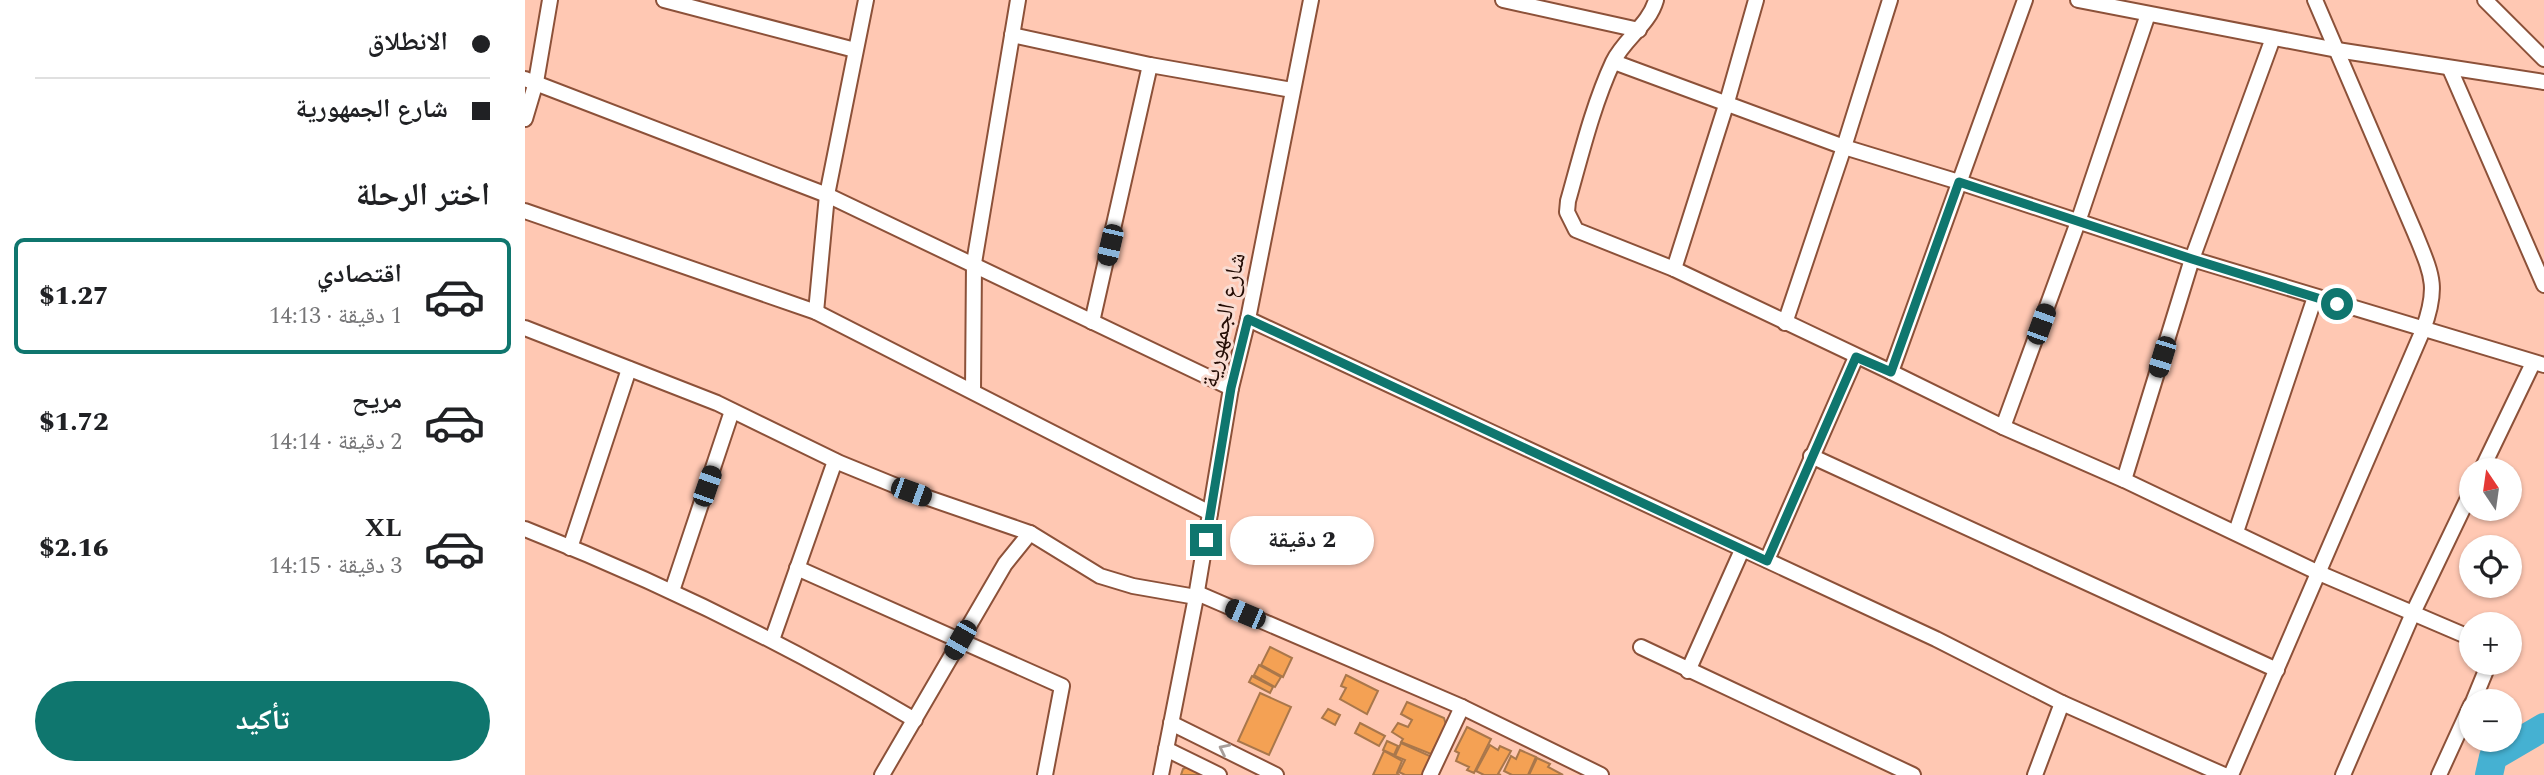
<!DOCTYPE html>
<html lang="ar">
<head>
<meta charset="utf-8">
<style>
  :root { --surface:#fff; --page:#f2f2f2; --text:#202124; --muted:#757577; --line:#e0e0e0; --accent:#0f766e }
  body { margin:0; font-family:Spectral,"Noto Naskh Arabic",serif; background:var(--page); color:var(--text); direction:rtl; height:100vh; display:flex; flex-direction:column; font-size:26px; white-space:nowrap }
  * { box-sizing:border-box; margin:0 }
  p { font-size:23px; color:var(--muted) }
  .icon { flex:none; width:38px; height:38px; fill:none; stroke:currentColor; stroke-width:2; stroke-linecap:round; stroke-linejoin:round }
  .map { position:relative; flex:1; overflow:hidden; direction:ltr }
  .sheet { display:flex; flex-direction:column; background:var(--surface); width:525px }
  .sheet>* { flex:none }
  .guide { display:grid; align-content:center; height:154px; padding:0 35px; background:var(--surface) }
  .needle { width:46px; rotate:347deg }
  .buttons { position:absolute; left:1934px; top:458px; display:grid; gap:14px }
  .buttons a { display:grid; place-items:center; width:63px; height:63px; border-radius:50%; background:var(--surface); box-shadow:0 2px 5px #0004; font-size:35px }
  .end { position:absolute; width:32px; height:32px; margin:-16px; border:9px solid #0f766e; background:#fff; box-shadow:0 0 0 4px #fff }
  .from { border-radius:50% }
  .bubble { position:absolute; height:49px; border-radius:24px; background:var(--surface); box-shadow:0 2px 5px #0004; font-size:23px; font-weight:800; line-height:49px; text-align:center; direction:rtl }
  .car { position:absolute; width:21px; height:42px; margin:-21px -10px; border-radius:9px; box-shadow:0 0 5px 2px #0007; background:linear-gradient(#222 24%,#8ab4d8 0 40%,#222 0 76%,#8ab4d8 0 86%,#222 0) }
  .guide b { display:flex; align-items:center; gap:24px; height:66px; font-size:26px }
  .guide b+b { border-top:2px solid var(--line) }
  .guide i { width:18px; height:18px; background:var(--text) }
  ul { padding:0; list-style:none }
  li { display:flex; align-items:center; gap:21px; height:116px; margin:0 14px 10px; padding:0 21px; border:4px solid transparent; border-radius:10px }
  li div { flex:1 }
  li b { display:block; font-size:26px }
  li em { font-style:normal; font-weight:800 }
  li.on { border-color:var(--accent) }
  li>.icon { width:63px; height:63px; stroke-width:1.5 }
  h2 { padding:0 35px; font-size:32px; line-height:84px }
  .action { display:flex; gap:14px; margin-top:auto; padding:14px 35px }
  .action a { flex:1; height:80px; border-radius:42px; background:var(--accent); color:#fff; font-size:28px; font-weight:800; line-height:80px; text-align:center }
  main { display:flex; flex:1; min-height:0 }
  .map>svg:first-child { display:block }
  .lines { fill:none; stroke-linecap:round; stroke-linejoin:round }
  .river { stroke:#45b1d2; stroke-width:28 }
  .building { fill:#f4a154; stroke:#a9774b; stroke-width:2 }
  .street-casing { stroke:#8c5139; stroke-width:18 }
  .street { stroke:#fff; stroke-width:14 }
  .oneway { stroke:#a79e9b }
  .route { stroke:#0f766e; stroke-width:9 }
  .labels { text-anchor:middle; stroke-width:6; stroke-linejoin:round; paint-order:stroke }
  .street-label { font-size:24px; fill:#230c04; stroke:#f9dcd2 }
</style>
</head>
<body>
<main>
<div class="map">
<svg width="2019" height="775" viewBox="0 0 2019 775">
  <rect width="100%" height="100%" fill="#ffc8b3"/>
  <g class="lines">
    <polyline class="river" points="1964,775 1968,757 2019,727"/>
  </g>
  <g class="building">
    <polygon points="745,647 767,658 758,677 736,665"/>
    <polygon points="734,665 756,677 750,687 729,675"/>
    <polygon points="821,675 853,691 842,714 815,699 821,688 816,686"/>
    <polygon points="727,676 748,687 745,693 724,682"/>
    <polygon points="735,693 766,707 744,755 713,741"/>
    <polygon points="882,702 919,718 921,725 906,754 876,742 878,739 867,732 873,723 883,727 887,720 876,714"/>
    <polygon points="803,709 815,715 810,725 797,718"/>
    <polygon points="835,723 860,736 854,746 830,733"/>
    <polygon points="942,727 966,739 949,773 942,770 944,767 931,761 934,753 930,751"/>
    <polygon points="862,741 873,746 869,755 858,750"/>
    <polygon points="876,743 907,757 899,775 880,775 874,772 880,760 870,756"/>
    <polygon points="965,745 973,750 975,746 986,751 973,774 976,775 959,775 951,771"/>
    <polygon points="995,750 1011,757 1003,775 987,775 979,771 986,756 991,759"/>
    <polygon points="859,751 877,761 872,773 874,775 848,775"/>
    <polygon points="1012,758 1025,764 1023,767 1038,775 1004,775"/>
    <polygon points="668,764 690,775 656,775 658,769"/>
  </g>
  <g class="lines">
    <defs>
      <g id="street">
        <polyline points="139,0 330,50"/>
        <polyline points="978,0 1114,30"/>
        <path d="M1131,0C1124,25 1099,39 1088,62C1068,105 1056,155 1043,201L1042,212L1051,230L1149,269L1366,372L1478,427L1599,480L1794,573L1946,638"/>
        <polyline points="1553,0 1812,50 2019,82"/>
        <polyline points="1960,0 2019,59"/>
        <polyline points="487,35 625,65 767,90"/>
        <polyline points="1089,62 1319,147 1434,182 1667,259 2019,365"/>
        <polyline points="1925,69 2019,285"/>
        <polyline points="0,79 302,195 706,388"/>
        <polyline points="0,119 11,82 25,0"/>
        <polyline points="0,211 291,312 685,513"/>
        <polyline points="1149,269 1202,102 1231,0"/>
        <polyline points="291,312 302,195 341,0"/>
        <polyline points="723,319 1411,639 1537,703 1699,775"/>
        <polyline points="567,322 625,65"/>
        <polyline points="1260,323 1319,147 1365,0"/>
        <polyline points="0,328 192,403 315,463 386,492 505,533 575,576 608,586 671,597"/>
        <polyline points="1366,372 1500,0"/>
        <polyline points="448,391 449,263 493,0"/>
        <polyline points="1478,427 1553,222 1623,14"/>
        <polyline points="1286,456 1752,670"/>
        <polyline points="1956,471 2008,363"/>
        <polyline points="1599,480 1667,259 1748,38"/>
        <path d="M0,529C135,582 265,646 390,720"/>
        <polyline points="1711,532 1790,297"/>
        <polyline points="45,548 104,369"/>
        <polyline points="1242,560 1331,357"/>
        <polyline points="272,568 537,686 520,775"/>
        <polyline points="147,591 207,411"/>
        <polyline points="672,593 937,707 1076,775"/>
        <polyline points="247,640 310,461"/>
        <polyline points="1116,647 1388,775"/>
        <polyline points="1163,671 1217,550"/>
        <polyline points="1948,702 1964,663"/>
        <polyline points="646,723 751,775"/>
        <polyline points="641,749 694,775"/>
        <polyline points="357,775 480,564 505,533"/>
        <polyline points="636,775 671,597 706,388 723,319 786,0"/>
        <polyline points="905,775 937,707"/>
        <polyline points="1510,775 1537,703"/>
        <path d="M1706,775L1898,330C1914,286 1907,275 1890,233L1790,0"/>
        <polyline points="1818,775 1888,613 1946,492"/>
        <polyline points="1914,775 1946,705"/>
      </g>
    </defs>
    <use href="#street" class="street-casing"/>
    <use href="#street" class="street"/>
  </g>
  <defs><path id="oneway-chevron" d="M-2-3.5L2.5 0L-2 3.5" fill="none" stroke-width="1.6" stroke-linecap="round" stroke-linejoin="round" transform="scale(1.75)"/></defs>
  <use class="oneway" href="#oneway-chevron" transform="translate(699 749) rotate(-154)"/>
  <g class="lines">
    <polyline class="route" points="681,540 706,388 723,319 1242,561 1331,357 1366,372 1434,182 1667,259 1812,304"/>
  </g>
  <g class="labels">
    <g class="street-label">
      <text transform="translate(698 320) rotate(-78)" y="8">شارع الجمهورية</text>
    </g>
  </g>
</svg>
<div class="buttons">
<a><svg class="needle" viewBox="-14 -14 28 28"><path d="M0-13l5 13h-10z" fill="#e53935"/><path d="M0 13l5-13h-10z" fill="#757577"/></svg></a>
<a><svg class="icon" aria-label="locate" viewBox="0 0 24 24"><circle cx="12" cy="12" r="6"/><path d="M12 2v4M12 18v4M2 12h4M18 12h4"/></svg></a>
<a>+</a>
<a>−</a>
</div>
<i class="end from" style="left:1812px;top:304px"></i>
<i class="end" style="left:681px;top:540px"></i>
<div class="bubble" style="left:705px;top:516px;width:144px">2 دقيقة</div>
<i class="car" style="left:585px;top:245px;rotate:193deg"></i>
<i class="car" style="left:1516px;top:324px;rotate:20deg"></i>
<i class="car" style="left:1637px;top:357px;rotate:197deg"></i>
<i class="car" style="left:182px;top:486px;rotate:19deg"></i>
<i class="car" style="left:386px;top:492px;rotate:110deg"></i>
<i class="car" style="left:720px;top:614px;rotate:293deg"></i>
<i class="car" style="left:435px;top:640px;rotate:210deg"></i>
</div>
<section class="sheet">
<div class="guide">
<b><i class="from"></i>الانطلاق</b>
<b><i></i>شارع الجمهورية</b>
</div>
<h2>اختر الرحلة</h2>
<ul>
<li class="on"><svg class="icon" aria-label="car" viewBox="0 0 24 24"><path d="M5 17H2v-5l4-1 3-4h7l3 4 3 1v5h-3M9 17h6M6 11h13"/><circle cx="7" cy="17" r="2"/><circle cx="17" cy="17" r="2"/></svg><div><b>اقتصادي</b><p>1 دقيقة · 14:13</p></div><em>$1.27</em></li>
<li><svg class="icon" aria-label="car" viewBox="0 0 24 24"><path d="M5 17H2v-5l4-1 3-4h7l3 4 3 1v5h-3M9 17h6M6 11h13"/><circle cx="7" cy="17" r="2"/><circle cx="17" cy="17" r="2"/></svg><div><b>مريح</b><p>2 دقيقة · 14:14</p></div><em>$1.72</em></li>
<li><svg class="icon" aria-label="car" viewBox="0 0 24 24"><path d="M5 17H2v-5l4-1 3-4h7l3 4 3 1v5h-3M9 17h6M6 11h13"/><circle cx="7" cy="17" r="2"/><circle cx="17" cy="17" r="2"/></svg><div><b>XL</b><p>3 دقيقة · 14:15</p></div><em>$2.16</em></li>
</ul>
<div class="action"><a>تأكيد</a></div>
</section>
</main>
</body>
</html>
